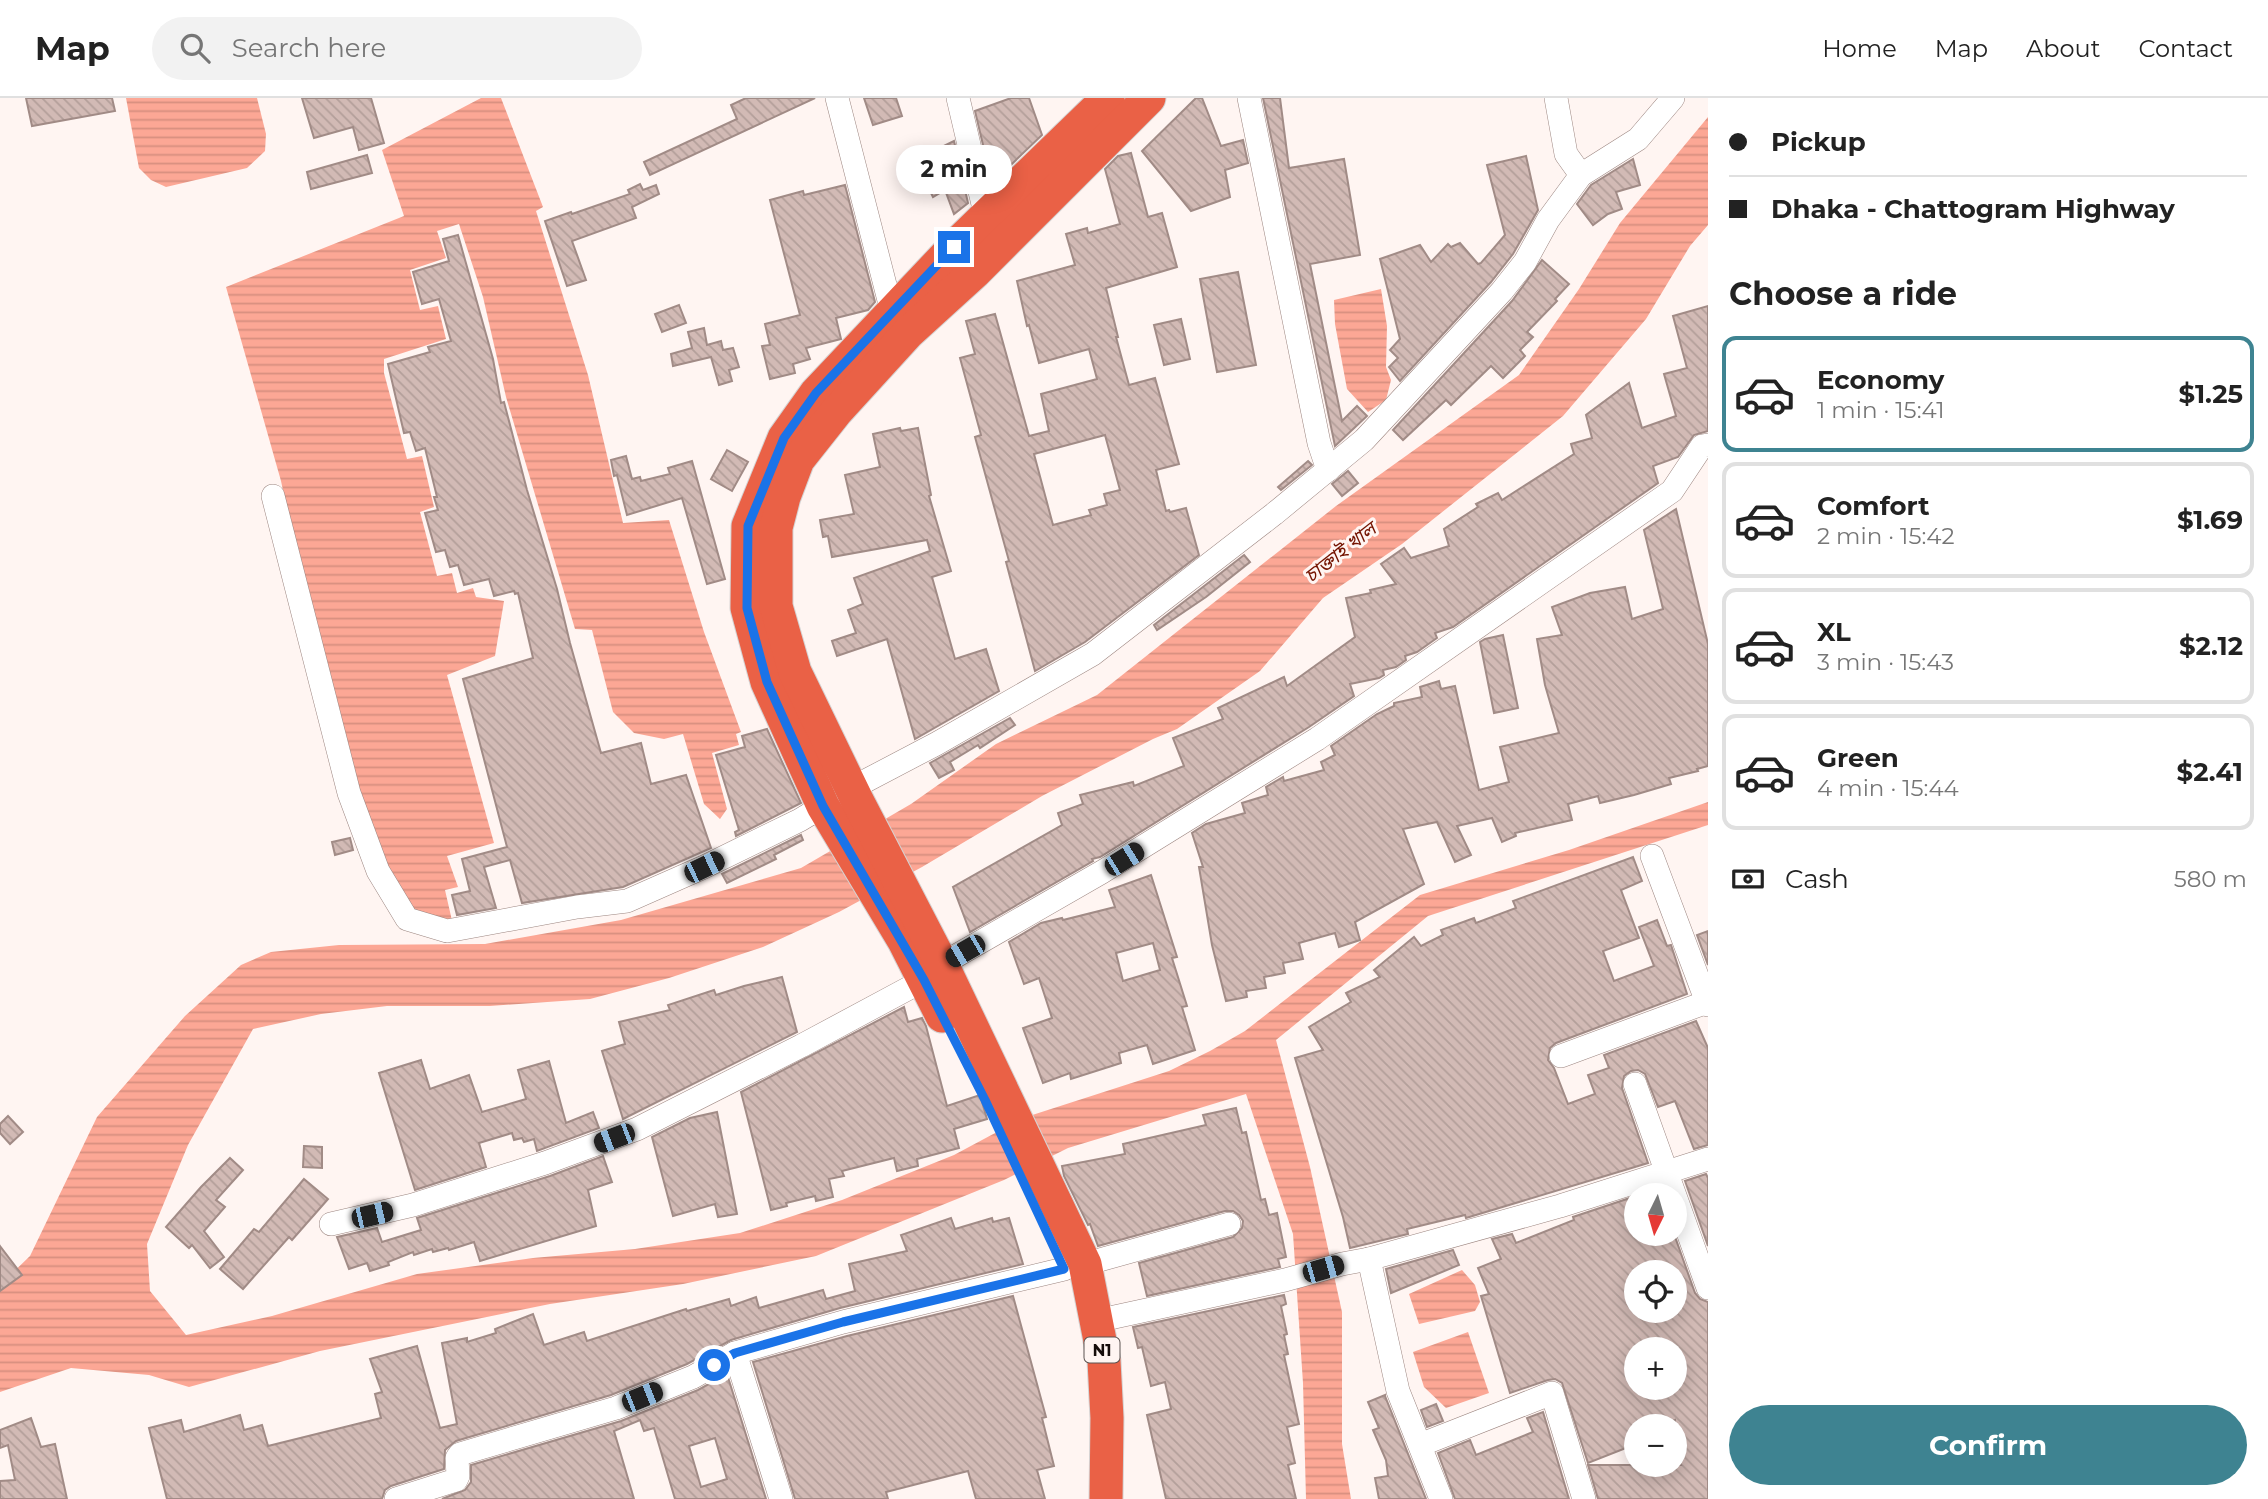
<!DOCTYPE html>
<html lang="en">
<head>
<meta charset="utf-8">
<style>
  :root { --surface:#fff; --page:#f2f2f2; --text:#222; --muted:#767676; --line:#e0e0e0; --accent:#3e8391 }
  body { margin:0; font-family:Montserrat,"Noto Sans Bengali",sans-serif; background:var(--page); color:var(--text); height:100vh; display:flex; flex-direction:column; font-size:26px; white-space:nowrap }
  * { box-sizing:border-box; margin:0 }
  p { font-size:23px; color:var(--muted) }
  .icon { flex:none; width:38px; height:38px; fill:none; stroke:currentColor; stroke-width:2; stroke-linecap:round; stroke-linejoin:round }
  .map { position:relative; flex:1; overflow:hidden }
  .panel { display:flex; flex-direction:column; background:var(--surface); width:560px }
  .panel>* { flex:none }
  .hud { display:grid; align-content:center; height:154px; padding:0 21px; background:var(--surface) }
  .needle { width:46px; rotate:185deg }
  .controls { position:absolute; left:1624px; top:1085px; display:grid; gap:14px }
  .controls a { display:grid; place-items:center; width:63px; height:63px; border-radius:50%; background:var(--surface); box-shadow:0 4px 18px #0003; font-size:35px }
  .end { position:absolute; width:32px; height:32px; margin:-16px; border:9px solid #1a73e8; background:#fff; box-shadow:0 0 0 4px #fff }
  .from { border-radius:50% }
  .bubble { position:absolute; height:49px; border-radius:24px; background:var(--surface); box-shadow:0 4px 18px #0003; font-size:23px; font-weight:700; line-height:49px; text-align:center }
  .car { position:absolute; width:21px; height:42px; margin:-21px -10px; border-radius:9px; box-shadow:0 0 5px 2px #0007; background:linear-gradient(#222 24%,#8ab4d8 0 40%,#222 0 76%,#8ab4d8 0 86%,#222 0) }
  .hud b { display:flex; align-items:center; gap:24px; height:66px; font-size:26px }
  .hud b+b { border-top:2px solid var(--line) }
  .hud i { width:18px; height:18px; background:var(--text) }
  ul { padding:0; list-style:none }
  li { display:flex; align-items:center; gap:21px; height:116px; margin:0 14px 10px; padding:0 7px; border:4px solid var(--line); border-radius:14px }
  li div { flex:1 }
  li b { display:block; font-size:26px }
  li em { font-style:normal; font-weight:700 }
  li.selected { border-color:var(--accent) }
  li>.icon { width:63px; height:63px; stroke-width:1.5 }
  h2 { padding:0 21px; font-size:32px; line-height:84px }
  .pay { display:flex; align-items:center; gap:18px; height:77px; padding:0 21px; font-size:26px }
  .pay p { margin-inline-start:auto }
  .button { display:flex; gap:14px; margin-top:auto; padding:14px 21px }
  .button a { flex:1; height:80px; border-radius:42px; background:var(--accent); color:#fff; font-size:28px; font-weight:700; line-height:80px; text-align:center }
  header { display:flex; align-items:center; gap:42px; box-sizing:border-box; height:98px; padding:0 35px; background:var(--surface); border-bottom:2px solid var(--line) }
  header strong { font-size:33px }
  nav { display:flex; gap:38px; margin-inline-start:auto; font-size:24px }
  .search { width:490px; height:63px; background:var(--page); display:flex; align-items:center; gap:18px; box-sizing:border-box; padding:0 24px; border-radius:38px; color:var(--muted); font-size:26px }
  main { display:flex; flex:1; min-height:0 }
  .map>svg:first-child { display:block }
  .water { fill:url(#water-rules) }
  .building { fill:url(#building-back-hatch); stroke:#a18b86; stroke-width:2; fill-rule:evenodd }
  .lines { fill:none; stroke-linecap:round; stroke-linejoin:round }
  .minor-casing { stroke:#9c8681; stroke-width:24 }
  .highway-casing { stroke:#d5d3d3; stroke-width:35 }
  .minor { stroke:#fff; stroke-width:23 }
  .highway { stroke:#ea6146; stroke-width:33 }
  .route { stroke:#1a73e8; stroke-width:9 }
  .labels { text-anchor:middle; stroke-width:6; stroke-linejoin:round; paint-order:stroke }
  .shield { fill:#fff5f2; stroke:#5b5350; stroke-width:2 }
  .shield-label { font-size:16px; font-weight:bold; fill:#150d0b }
  .water-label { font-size:19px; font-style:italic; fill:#741300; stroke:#fff5f2 }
</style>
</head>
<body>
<header>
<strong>Map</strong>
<div class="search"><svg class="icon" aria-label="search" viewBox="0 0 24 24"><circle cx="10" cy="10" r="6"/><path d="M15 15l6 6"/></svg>Search here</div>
<nav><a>Home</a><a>Map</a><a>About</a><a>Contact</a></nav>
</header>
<main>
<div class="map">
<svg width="1708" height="1401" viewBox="0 0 1708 1401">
  <defs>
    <pattern id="water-rules" width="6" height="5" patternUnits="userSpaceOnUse" patternTransform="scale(1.75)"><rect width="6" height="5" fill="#fca795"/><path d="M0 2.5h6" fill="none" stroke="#d78f7f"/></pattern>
    <pattern id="building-back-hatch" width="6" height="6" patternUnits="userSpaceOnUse" patternTransform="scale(1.75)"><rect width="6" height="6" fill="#d2bab5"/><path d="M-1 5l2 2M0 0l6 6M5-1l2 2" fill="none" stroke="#b39f9a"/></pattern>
  </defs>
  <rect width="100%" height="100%" fill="#fff5f2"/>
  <g class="water">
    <polygon points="126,0 257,0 266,36 265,53 247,70 166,89 151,82 139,70"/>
    <polygon points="481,0 501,0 543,109 536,113 588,277 623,425 669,422 704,534 741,634 736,636 739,647 712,655 727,711 720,721 704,706 683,636 664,641 634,635 613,614 592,532 575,531 506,299 483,199 459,126 437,133 446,160 410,172 420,212 438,208 446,241 384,261 384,275 407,361 422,358 434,409 420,414 437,478 452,475 457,495 473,490 476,499 504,503 495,558 447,577 494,745 447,758 458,789 445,792 453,827 414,818 385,769 359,704 308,509 281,383 226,189 404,118 382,52"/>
    <polygon points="1708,19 1708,127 1690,148 1646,221 1563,318 1402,446 1323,500 1260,573 1177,631 1153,641 1042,698 922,769 839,814 763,849 669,880 590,901 490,908 387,908 321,916 253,931 188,1047 147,1146 150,1193 186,1237 272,1218 417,1176 533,1160 635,1151 740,1135 842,1102 954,1057 1023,1020 1169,973 1210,953 1245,933 1420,797 1569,752 1708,704 1708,727 1428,818 1276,942 1310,1069 1342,1214 1342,1346 1351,1401 1306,1401 1303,1285 1293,1136 1246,996 1068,1050 1004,1082 816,1158 683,1186 550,1206 320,1253 189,1289 149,1277 71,1270 0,1294 0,1187 30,1158 97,1019 185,918 241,867 271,854 339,847 485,846 621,822 801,770 911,706 996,646 1097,597 1336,408 1519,277 1579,191 1620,125"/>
    <polygon points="1381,191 1387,228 1386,269 1391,282 1386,302 1368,314 1347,291 1335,226 1334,202"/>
    <polygon points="1462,1172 1475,1187 1480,1204 1475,1213 1419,1226 1409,1196"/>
    <polygon points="1468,1234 1489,1295 1446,1310 1424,1289 1413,1254"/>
  </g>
  <g class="building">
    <polygon points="26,0 112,0 115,13 32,28"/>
    <polygon points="302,0 371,0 384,45 359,52 353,29 314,40"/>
    <polygon points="746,0 815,0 650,77 644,64 737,21 731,7"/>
    <polygon points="864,0 896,0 902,18 873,27"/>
    <polygon points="1011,0 1029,0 1042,37 992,85 975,13"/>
    <polygon points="1196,0 1202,0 1221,48 1243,42 1248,65 1225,72 1230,99 1191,113 1142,53"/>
    <polygon points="1263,0 1280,0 1289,70 1344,61 1360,157 1310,166 1342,323 1357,308 1367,318 1335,348"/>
    <polygon points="954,43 968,105 954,116 945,92 933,99 915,62"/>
    <path d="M1131,55L1148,119L1162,115L1177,169L1106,190L1118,239H1116L1129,287L1155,280L1179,366L1156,372L1166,413L1169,412L1170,414L1186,410L1199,457L1085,544L1035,573L1006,464L1009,463L975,339L981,337L960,260L975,256L966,223L995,216L1029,338L1049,333L1041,296L1097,281L1089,251L1039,265L1029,227L1027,228L1017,183L1075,167L1066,136L1087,130L1088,135L1120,126L1105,71L1118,58ZM1105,337L1120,392L1104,396L1107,407L1089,412L1091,417L1053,427L1034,356Z"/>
    <polygon points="367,57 372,75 311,91 307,74"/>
    <polygon points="1526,58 1538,112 1513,156 1491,184 1400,283 1389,269 1398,260 1390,252 1400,241 1380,161 1420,147 1431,164 1448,146 1451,149 1460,145 1478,166 1481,165 1505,137 1487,67"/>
    <polygon points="1633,61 1640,87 1616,94 1622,111 1608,116 1593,127 1577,106 1591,87"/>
    <polygon points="640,86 643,92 656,87 659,96 632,109 636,120 572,143 586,182 567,188 545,123 571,114 572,116 630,96 628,92"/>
    <polygon points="845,87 875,204 868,212 836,220 841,241 806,250 810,261 793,266 795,275 770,281 762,248 770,247 765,226 800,217 770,102 803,93 804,97"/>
    <polygon points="458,137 493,261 501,305 504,304 527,392 557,491 570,545 601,655 641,645 651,686 686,677 711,750 623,789 522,805 510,762 484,769 496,810 457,817 452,797 470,793 462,761 507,749 463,581 533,560 518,495 515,496 514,493 494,498 489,481 464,487 458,467 450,469 445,452 436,454 425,415 438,412 434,399 437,399 425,350 416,353 410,334 404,335 388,266 430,254 428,249 451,243 439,201 422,206 413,174 449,163 443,141"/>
    <polygon points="1542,162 1569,186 1555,201 1557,203 1527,234 1533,239 1520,252 1525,258 1503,280 1491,268 1451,307 1446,302 1403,342 1393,332 1512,203"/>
    <polygon points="1238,174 1256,267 1217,274 1200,181"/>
    <polygon points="679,207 686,225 662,234 655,216"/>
    <polygon points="1708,208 1708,333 1694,337 1678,359 1653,368 1658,385 1453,529 1435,535 1437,540 1417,554 1405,558 1406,562 1396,569 1383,572 1384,577 1379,580 1350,586 1354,598 1309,629 1100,759 1092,761 1093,763 970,834 953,789 1062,727 1058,715 1083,706 1080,697 1133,684 1134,688 1184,668 1173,640 1223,621 1218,610 1284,579 1287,588 1355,539 1346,500 1371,495 1370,492 1396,486 1381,466 1404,450 1411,460 1449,448 1444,431 1478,409 1476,406 1498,395 1502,402 1574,356 1571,346 1592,340 1586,317 1629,285 1642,330 1676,318 1664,276 1687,270 1673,218"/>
    <polygon points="1181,221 1190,261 1164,267 1154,227"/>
    <polygon points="704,230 707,247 721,243 723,252 733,250 739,269 729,272 732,283 719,287 711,259 673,268 671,256 692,250 688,234"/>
    <polygon points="900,330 901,333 918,330 931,397 929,398 951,473 932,479 955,561 986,551 999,593 915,641 887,541 837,558 832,543 856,535 848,512 863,506 854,480 930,453 927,442 832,459 828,438 823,439 820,422 854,416 845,377 880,369 873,336"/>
    <polygon points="727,352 748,364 732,393 711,381"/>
    <polygon points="626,358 632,381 640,379 641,383 670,376 668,370 692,363 725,481 707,486 682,400 627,417 617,377 614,378 611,362"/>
    <polygon points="1308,363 1312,367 1281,392 1278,389"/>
    <polygon points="1348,373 1358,385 1342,398 1332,386"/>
    <polygon points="1676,411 1708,546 1708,668 1697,671 1698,673 1669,680 1671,686 1634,697 1600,705 1598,698 1568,706 1572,722 1515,735 1516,738 1502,744 1492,720 1457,728 1471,757 1455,764 1437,724 1403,731 1424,786 1355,824 1360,842 1339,849 1335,835 1299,845 1303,861 1283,865 1285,875 1264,879 1266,890 1246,893 1247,899 1226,903 1212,847 1199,769 1203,769 1192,735 1206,726 1245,715 1242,705 1268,697 1266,689 1283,679 1284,683 1324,672 1321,664 1335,657 1331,648 1377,616 1394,608 1394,605 1422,599 1420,589 1439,583 1441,591 1455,588 1479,692 1509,684 1500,649 1559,635 1545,587 1537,541 1562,537 1552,509 1590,495 1625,489 1632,521 1663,511 1644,432"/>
    <polygon points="1244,457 1250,464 1206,499 1157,532 1154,527"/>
    <polygon points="1503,537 1518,610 1494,615 1480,544 1485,541"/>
    <polygon points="1010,620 1015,627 980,650 978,647 950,664 954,672 939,680 930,665"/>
    <polygon points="767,631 801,705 736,738 735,734 739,732 716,657 745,649 742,638"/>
    <polygon points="801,737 803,742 774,757 776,761 727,785 722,776"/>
    <polygon points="350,740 353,752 335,757 332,744"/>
    <polygon points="1633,759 1642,783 1621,792 1639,840 1603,853 1614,883 1654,868 1639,829 1657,822 1667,848 1671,847 1687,896 1556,945 1550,950 1548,962 1554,970 1568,1006 1595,996 1588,977 1609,970 1604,957 1696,923 1708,950 1708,1047 1694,1051 1675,1003 1658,1009 1645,976 1638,972 1631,973 1624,978 1622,990 1648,1065 1466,1120 1465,1117 1407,1131 1408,1136 1350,1150 1343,1119 1295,960 1323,952 1309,929 1351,904 1346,895 1380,879 1374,872 1414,839 1421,848 1443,837 1441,832 1474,820 1476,825 1516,810 1513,803"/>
    <path d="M1151,777L1177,859L1172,860L1187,908L1182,909L1195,952L1153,966L1147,947L1119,955L1121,965L1071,981L1070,975L1043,985L1023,930L1052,920L1039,880L1024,886L1009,844L1041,825L1062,820L1063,822L1115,809L1109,792ZM1153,845L1160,872L1123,883L1116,855Z"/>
    <polygon points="1708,833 1708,867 1697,837"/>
    <polygon points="782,879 797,934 623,1021 602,953 625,946 619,924 670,912 668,907 714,892 716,897 744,888"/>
    <polygon points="904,909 908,924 922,920 926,928 947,1008 980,997 987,1021 954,1031 959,1050 917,1061 918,1068 897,1073 894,1060 842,1073 844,1078 829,1081 833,1099 816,1103 815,1098 786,1105 787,1108 771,1112 741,994"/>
    <polygon points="421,962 430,991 469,977 482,1014 526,1001 518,972 549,963 566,1025 593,1014 599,1030 537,1053 534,1041 524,1044 522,1040 514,1042 512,1035 479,1045 486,1069 415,1092 379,975"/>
    <polygon points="1236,1010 1242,1035 1246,1034 1261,1102 1265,1101 1269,1117 1277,1115 1286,1159 1278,1161 1280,1169 1147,1198 1139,1165 1233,1139 1242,1130 1243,1123 1239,1117 1233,1113 1225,1113 1098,1148 1090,1126 1088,1127 1064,1078 1062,1068 1125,1056 1123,1046 1206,1027 1203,1017"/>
    <polygon points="717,1014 737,1116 718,1119 715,1106 673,1118 652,1039 690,1020"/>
    <polygon points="8,1018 23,1034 10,1046 0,1035 0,1026"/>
    <polygon points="304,1048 322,1049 322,1070 303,1069"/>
    <polygon points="603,1058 612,1084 588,1092 596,1128 480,1163 474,1144 449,1152 448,1150 433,1154 432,1151 414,1157 413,1154 388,1164 389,1167 370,1173 367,1165 349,1171 337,1139 377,1130 382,1144 421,1132 417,1120 550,1078"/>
    <polygon points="230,1060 243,1072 216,1102 225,1109 204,1133 224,1159 210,1170 192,1147 189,1150 166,1129 201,1089"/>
    <polygon points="1706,1076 1708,1080 1708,1148 1685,1083"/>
    <polygon points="304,1081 328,1101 292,1142 289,1139 243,1191 220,1171 254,1131 259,1134"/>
    <path d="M1636,1098V1136H1674L1695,1195L1700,1201L1708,1204V1401H1598L1588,1367H1681L1675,1351V1322L1660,1328H1636V1346L1588,1365L1562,1285L1555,1281L1548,1282L1510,1295L1481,1198L1489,1196L1478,1170L1501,1161L1492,1141L1512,1136L1516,1145L1574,1122L1573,1119ZM1636,1174H1675V1213H1636ZM1636,1251H1675V1290H1636Z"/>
    <polygon points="951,1120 955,1131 992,1120 993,1124 1009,1120 1023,1166 840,1210 731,1242 687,1266 611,1297 456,1343 445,1352 444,1371 391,1388 385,1392 382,1401 167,1401 149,1330 181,1322 184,1334 240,1317 244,1332 262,1327 268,1348 381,1320 375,1296 382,1294 370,1261 417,1248 440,1330 457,1326 442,1245 467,1240 467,1244 496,1235 495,1231 533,1216 544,1247 584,1234 587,1243 686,1211 687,1213 729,1201 731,1208 756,1199 759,1210 823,1192 826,1201 855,1193 849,1166 907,1153 901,1137"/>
    <polygon points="0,1148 22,1177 0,1193"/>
    <polygon points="1453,1152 1459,1167 1391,1195 1386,1171"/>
    <polygon points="1284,1197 1286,1206 1281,1208 1287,1236 1284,1237 1288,1256 1284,1257 1299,1326 1287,1329 1295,1365 1288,1367 1296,1401 1166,1401 1147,1317 1171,1311 1165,1284 1151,1288 1142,1249 1138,1250 1133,1229"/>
    <polygon points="1013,1198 1046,1319 1042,1320 1054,1368 1037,1372 1045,1401 976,1401 968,1373 886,1394 888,1401 795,1401 753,1264 847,1238"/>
    <path d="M727,1276L766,1401H675L654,1330L644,1333L640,1322L614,1333L634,1401H442L465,1392L471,1384V1367L621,1323L698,1292ZM715,1340L727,1381L701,1389L689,1348Z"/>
    <polygon points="1385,1297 1385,1298 1426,1401 1379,1401 1375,1380 1388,1378 1386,1362 1373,1332 1379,1330 1368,1304"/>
    <polygon points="1436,1306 1443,1323 1427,1329 1421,1312"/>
    <polygon points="1543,1314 1569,1401 1455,1401 1438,1355 1470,1342 1476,1357 1533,1334 1527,1320"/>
    <polygon points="31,1320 41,1349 55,1346 67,1401 0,1401 0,1383 15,1382 8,1347 0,1350 0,1332"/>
  </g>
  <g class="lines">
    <defs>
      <g id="minor">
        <polyline points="837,0 892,214"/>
        <polyline points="958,0 986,119"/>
        <polyline points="1249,0 1319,345 1328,372"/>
        <polyline points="1556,0 1566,56 1581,77"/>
        <polyline points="273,398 349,695 378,773 407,821 447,833 577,809 627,803 704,769 800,722 823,708"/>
        <polyline points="852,690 936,646 1093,556 1274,416 1364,342 1502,193 1525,164 1548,122 1581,77 1638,41 1673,0"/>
        <polyline points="1652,758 1708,907"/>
        <polyline points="942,866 1102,774 1317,641 1672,393 1702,348 1708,347"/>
        <polyline points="1561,958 1707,904"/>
        <polyline points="1635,986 1708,1190"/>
        <polyline points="331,1126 413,1107 545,1065 637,1031 801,948 924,882"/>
        <polyline points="1369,1161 1398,1293 1441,1401"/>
        <polyline points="1085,1166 1229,1126"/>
        <polyline points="1096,1223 1285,1182 1342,1166 1369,1161 1560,1108 1708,1061"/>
        <polyline points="735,1255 781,1401"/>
        <polyline points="1420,1347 1552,1295 1584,1401"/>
        <polyline points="396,1401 456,1382 458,1378 457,1360 460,1356 616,1310 693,1279 735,1255 843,1224 1064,1171"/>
      </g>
      <g id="highway">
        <polyline points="942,918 904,843 823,708 767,584 747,510 748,428 784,340 816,295 954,149 1108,0"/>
        <polyline points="1106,1401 1107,1320 1104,1263 1085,1166 942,866 857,702 795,574 776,508 776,430 784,399 798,362 836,314 909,234 975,174 1149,0"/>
      </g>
    </defs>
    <use href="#minor" class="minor-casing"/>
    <use href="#highway" class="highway-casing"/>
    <use href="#minor" class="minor"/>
    <use href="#highway" class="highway"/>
  </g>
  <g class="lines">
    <polyline class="route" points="714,1267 735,1255 843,1224 1064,1171 985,1002 924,882 823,708 767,584 747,510 748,428 784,340 816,295 954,149"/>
  </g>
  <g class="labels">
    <rect class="shield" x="1084.5" y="1239.5" width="35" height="25" rx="5"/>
    <g class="shield-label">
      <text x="1102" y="1258">N1</text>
    </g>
    <g class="water-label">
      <text transform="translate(1340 454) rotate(-38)" y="7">চাক্তাই খাল</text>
    </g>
  </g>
</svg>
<div class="controls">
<a><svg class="needle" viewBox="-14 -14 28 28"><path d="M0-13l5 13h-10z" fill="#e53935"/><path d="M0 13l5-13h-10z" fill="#767676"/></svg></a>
<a><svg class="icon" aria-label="locate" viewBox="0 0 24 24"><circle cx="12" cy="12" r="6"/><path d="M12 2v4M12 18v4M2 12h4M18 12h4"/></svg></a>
<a>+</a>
<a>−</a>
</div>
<i class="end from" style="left:714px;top:1267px"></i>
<i class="end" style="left:954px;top:149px"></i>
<div class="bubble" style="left:896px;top:47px;width:116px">2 min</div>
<i class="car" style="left:1124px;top:761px;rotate:58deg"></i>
<i class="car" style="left:704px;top:769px;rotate:64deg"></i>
<i class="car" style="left:965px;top:853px;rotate:240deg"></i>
<i class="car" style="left:614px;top:1040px;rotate:249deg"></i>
<i class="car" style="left:372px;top:1117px;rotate:77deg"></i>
<i class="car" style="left:1323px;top:1171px;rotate:74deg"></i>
<i class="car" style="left:642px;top:1299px;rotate:68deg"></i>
</div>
<section class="panel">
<div class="hud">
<b><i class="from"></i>Pickup</b>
<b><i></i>Dhaka - Chattogram Highway</b>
</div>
<h2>Choose a ride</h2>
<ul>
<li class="selected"><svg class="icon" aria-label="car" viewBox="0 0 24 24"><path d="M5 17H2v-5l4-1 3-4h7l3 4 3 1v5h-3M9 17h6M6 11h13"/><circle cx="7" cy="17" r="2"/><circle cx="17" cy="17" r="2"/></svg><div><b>Economy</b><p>1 min · 15:41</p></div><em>$1.25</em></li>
<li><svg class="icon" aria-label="car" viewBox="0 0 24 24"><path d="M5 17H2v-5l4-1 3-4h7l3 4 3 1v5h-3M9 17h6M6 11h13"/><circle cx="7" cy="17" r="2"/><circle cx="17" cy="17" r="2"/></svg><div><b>Comfort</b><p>2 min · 15:42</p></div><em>$1.69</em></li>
<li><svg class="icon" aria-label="car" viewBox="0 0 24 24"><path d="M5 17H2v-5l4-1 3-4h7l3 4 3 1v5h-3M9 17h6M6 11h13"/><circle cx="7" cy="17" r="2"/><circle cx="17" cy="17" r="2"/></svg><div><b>XL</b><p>3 min · 15:43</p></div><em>$2.12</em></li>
<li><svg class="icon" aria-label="car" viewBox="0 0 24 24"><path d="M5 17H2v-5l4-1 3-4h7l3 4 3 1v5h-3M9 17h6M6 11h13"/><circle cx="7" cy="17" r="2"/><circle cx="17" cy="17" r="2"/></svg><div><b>Green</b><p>4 min · 15:44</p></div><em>$2.41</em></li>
</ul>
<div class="pay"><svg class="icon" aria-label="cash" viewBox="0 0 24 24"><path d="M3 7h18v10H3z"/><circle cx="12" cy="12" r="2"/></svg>Cash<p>580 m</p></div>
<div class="button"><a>Confirm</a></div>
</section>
</main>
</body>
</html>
